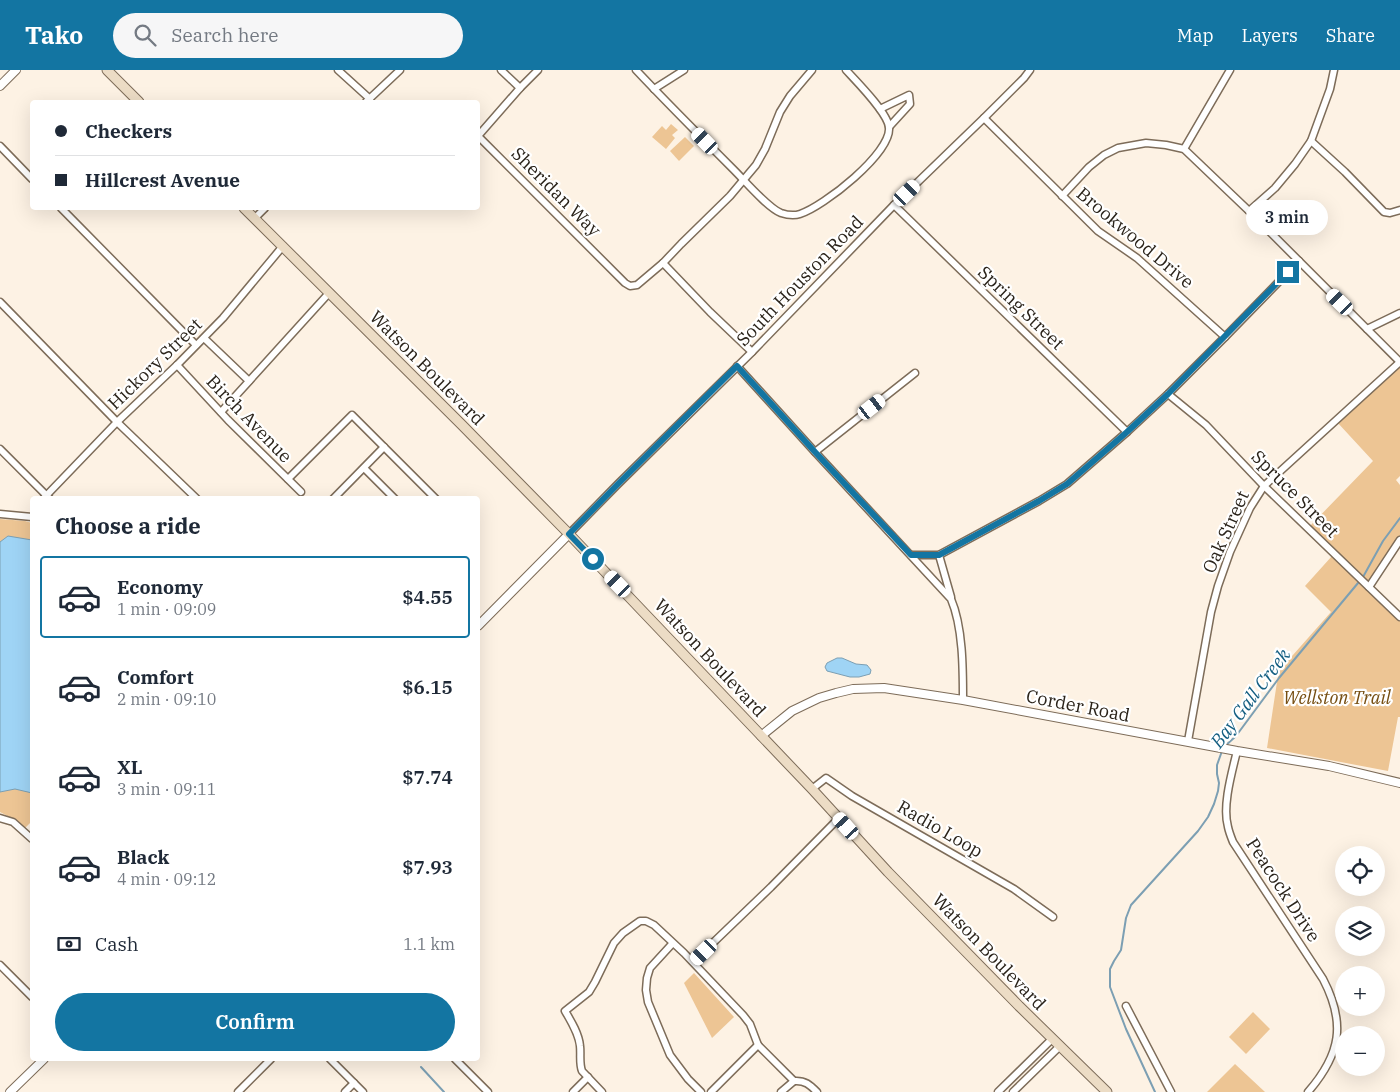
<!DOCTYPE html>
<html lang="en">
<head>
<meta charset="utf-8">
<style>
  :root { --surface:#fff; --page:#f6f6f7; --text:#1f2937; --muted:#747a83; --line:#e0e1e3; --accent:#1375a2 }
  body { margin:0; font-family:"IBM Plex Serif",serif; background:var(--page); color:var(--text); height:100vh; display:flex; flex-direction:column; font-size:19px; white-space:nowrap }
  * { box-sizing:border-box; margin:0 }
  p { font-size:16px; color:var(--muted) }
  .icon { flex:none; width:28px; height:28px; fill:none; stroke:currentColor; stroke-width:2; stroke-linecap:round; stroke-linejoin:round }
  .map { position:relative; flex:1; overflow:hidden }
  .drawer { position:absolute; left:30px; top:426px; width:450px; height:565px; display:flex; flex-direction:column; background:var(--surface); border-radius:5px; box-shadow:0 5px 20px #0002 }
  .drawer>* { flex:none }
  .hud { position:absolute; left:30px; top:30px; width:450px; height:110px; border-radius:5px; box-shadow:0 5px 20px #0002; display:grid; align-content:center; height:110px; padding:0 25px; background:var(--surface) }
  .controls { position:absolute; left:1335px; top:776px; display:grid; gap:10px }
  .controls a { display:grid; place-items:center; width:50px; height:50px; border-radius:50%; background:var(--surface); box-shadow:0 5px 20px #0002; font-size:25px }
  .end { position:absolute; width:22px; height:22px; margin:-11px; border:6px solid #1375a2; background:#fff; box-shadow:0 0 0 2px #fff }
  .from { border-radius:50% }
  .bubble { position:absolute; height:35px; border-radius:18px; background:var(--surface); box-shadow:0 5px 20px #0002; font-size:16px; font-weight:600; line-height:35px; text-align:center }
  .car { position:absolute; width:15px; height:30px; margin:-15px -8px; border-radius:6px; box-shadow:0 0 4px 1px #0007; background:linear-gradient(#fff 24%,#345 0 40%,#fff 0 76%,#345 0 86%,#fff 0) }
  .hud b { display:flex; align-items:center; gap:18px; height:48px; font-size:19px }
  .hud b+b { border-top:1px solid var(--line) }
  .hud i { width:12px; height:12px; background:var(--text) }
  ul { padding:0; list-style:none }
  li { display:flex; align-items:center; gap:15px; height:82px; margin:0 10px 8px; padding:0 15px; border:2px solid transparent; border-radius:5px }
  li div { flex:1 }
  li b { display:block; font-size:19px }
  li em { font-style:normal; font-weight:600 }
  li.on { border-color:var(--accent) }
  li>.icon { width:45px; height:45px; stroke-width:1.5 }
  h2 { padding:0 25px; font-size:22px; line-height:60px }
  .pay { display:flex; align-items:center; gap:12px; height:55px; padding:0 25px; font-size:19px }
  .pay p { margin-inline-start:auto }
  .primary-button { display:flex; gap:10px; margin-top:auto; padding:10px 25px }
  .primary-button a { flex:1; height:58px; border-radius:30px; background:var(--accent); color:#fff; font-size:20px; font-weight:600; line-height:58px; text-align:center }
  header { display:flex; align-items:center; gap:30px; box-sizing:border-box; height:70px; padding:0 25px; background:var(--accent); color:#fff }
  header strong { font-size:24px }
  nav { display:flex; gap:28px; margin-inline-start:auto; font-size:18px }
  .search { width:350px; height:45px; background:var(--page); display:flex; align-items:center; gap:12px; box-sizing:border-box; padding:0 18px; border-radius:28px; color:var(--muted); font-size:19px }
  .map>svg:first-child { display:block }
  .green { fill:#edc594 }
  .water { fill:#9fd4f5; stroke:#7c9fb3 }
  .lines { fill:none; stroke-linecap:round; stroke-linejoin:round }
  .stream { stroke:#7c9fb3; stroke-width:2 }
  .minor-casing { stroke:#7d6c59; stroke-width:9 }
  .tertiary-casing { stroke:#7d6c59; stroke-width:10 }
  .secondary-casing { stroke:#7d6c59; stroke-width:11 }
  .minor { stroke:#fff; stroke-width:6 }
  .tertiary { stroke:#fff; stroke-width:8 }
  .secondary { stroke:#ecdcc5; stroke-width:9 }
  .route { stroke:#1375a2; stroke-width:6 }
  .labels { text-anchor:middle; stroke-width:4.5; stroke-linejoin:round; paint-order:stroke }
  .street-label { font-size:18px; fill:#2a231a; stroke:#fff }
  .park-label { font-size:18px; font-style:italic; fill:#754d11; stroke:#fff }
  .water-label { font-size:19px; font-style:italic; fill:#155f82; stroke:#fff }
</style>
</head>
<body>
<header>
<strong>Tako</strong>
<div class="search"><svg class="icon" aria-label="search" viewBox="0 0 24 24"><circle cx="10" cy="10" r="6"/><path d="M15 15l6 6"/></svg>Search here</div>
<nav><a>Map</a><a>Layers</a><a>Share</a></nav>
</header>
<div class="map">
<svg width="1400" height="1022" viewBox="0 0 1400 1022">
  <rect width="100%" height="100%" fill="#fdf2e4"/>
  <g class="green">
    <polygon points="671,54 678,60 672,65 675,68 666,79 652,67 662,56 666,60"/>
    <polygon points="685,67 694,76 679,91 670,81"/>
    <polygon points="1400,296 1400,406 1396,410 1400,415 1400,467 1369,514 1310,456 1373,391 1337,352"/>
    <polygon points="0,449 25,451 32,453 32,751 25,758 13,749 0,742"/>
    <polygon points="1332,486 1400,551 1400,647 1398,647 1388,701 1267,678 1280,592 1285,594 1331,542 1305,516"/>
    <polygon points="694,903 734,947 712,968 684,913"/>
    <polygon points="1253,942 1270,959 1246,984 1229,967"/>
    <polygon points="1235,994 1265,1022 1207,1022"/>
  </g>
  <g class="water">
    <polygon points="8,466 32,470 32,723 15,719 0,722 0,472"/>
    <polygon points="837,588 842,588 856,594 867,595 871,600 870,604 859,607 850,607 827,601 825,597 827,593"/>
  </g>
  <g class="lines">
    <g class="stream">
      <polyline points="1224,677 1236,666 1279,608 1363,507 1383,471 1400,448"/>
      <polyline points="421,997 444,1022"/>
      <polyline points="1155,1022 1126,959 1110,917 1110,899 1114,891 1121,880 1126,848 1131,835 1198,761 1208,747 1214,734 1218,721 1219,713 1217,704 1217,695 1222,681"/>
    </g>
    <defs>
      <g id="minor">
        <polyline points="338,0 370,29"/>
        <polyline points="501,0 520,18"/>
        <polyline points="538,0 520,18 478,66 625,213 630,216 637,215 663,193 681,174 730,126 756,95 765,79 780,42 790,26 812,0"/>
        <path d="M636,0C668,34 701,67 734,100C745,111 768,138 781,143C787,145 794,146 800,144C823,137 892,83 889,57C887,42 857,12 846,0"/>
        <polyline points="654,19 684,0"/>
        <polyline points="366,32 400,0"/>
        <polyline points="880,39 909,25 910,34 889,57"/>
        <polyline points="984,48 1098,161 1137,188 1225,267"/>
        <polyline points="1311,71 1345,102 1384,142 1390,143 1400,140"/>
        <polyline points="0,76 32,109"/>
        <polyline points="1184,79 1230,0"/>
        <polyline points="1062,126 1089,97 1104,85 1118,78 1146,73 1166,75 1184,79 1249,141 1400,292"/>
        <polyline points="894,135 1127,362"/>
        <polyline points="61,138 196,275"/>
        <polyline points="1249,141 1275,118 1295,94 1311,71 1330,19 1334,0"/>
        <polyline points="255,148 265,138"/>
        <polyline points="663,193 710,242 752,282"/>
        <polyline points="0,232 117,352 197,429"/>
        <polyline points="1367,259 1400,243"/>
        <polyline points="204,268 249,311"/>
        <polyline points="177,295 228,350 301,422"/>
        <path d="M737,296L815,382L951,529C963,557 963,599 963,630"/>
        <polyline points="1168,324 1206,355 1264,416 1400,547"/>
        <polyline points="221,342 329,223"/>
        <polyline points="0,379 50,429"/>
        <polyline points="815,382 915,303"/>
        <polyline points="364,398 395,429"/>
        <polyline points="288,409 352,345 436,429"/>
        <polyline points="43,429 117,352 177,295 223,248 283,176"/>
        <polyline points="333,429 384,377"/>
        <polyline points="0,444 32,447"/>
        <polyline points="569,464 618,414 752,282 894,135 984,48 1024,8 1030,0"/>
        <polyline points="911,485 939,485 1039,431 1067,414 1127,362 1168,324 1225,267 1299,191"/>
        <polyline points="939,485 951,527"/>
        <polyline points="1369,517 1400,470"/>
        <polyline points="1188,671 1211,542 1218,516 1230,482 1250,438 1264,416 1400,292"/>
        <path d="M1237,681C1232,702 1222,736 1228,757C1229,762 1231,767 1233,772L1323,909C1346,953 1341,984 1308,1022"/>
        <polyline points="812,719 826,708 852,726 1014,819 1053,847"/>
        <polyline points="0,748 13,752 32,769"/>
        <polyline points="672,874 650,898 647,908 646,920 648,932 670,985 688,1009 701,1022"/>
        <polyline points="693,892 771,817 839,748"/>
        <polyline points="0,895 32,927"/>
        <polyline points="1126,936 1171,1022"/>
        <polyline points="330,989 363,1022"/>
        <polyline points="455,989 488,1022"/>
        <polyline points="238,1022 271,989"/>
        <polyline points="345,1022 354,1013"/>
        <polyline points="573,1022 588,1007"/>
        <path d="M602,1022L582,1001C579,993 581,984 580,976C579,964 571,951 565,941L589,922L595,912L614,873L623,863L640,851H646L654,855L684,883L743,945L750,954L758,975L794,1011C805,1010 810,1015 817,1022"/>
        <polyline points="711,1022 758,975"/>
        <polyline points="781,1022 794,1011"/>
        <polyline points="998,1022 1052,969"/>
        <polyline points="1013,1022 1060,976"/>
      </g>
      <g id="tertiary">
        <polyline points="0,16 16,0"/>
        <polyline points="478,556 569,464"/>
        <polyline points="761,666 792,641 819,628 836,623 853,619 884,618 963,630 1237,681 1329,696 1400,713"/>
        <polyline points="10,1022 44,989"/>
      </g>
      <g id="secondary">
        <polyline points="107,0 139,32"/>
        <polyline points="244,138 462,355 569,464 812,719 888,802 1019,936 1107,1022"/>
      </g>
    </defs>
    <use href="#minor" class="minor-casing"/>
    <use href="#tertiary" class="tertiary-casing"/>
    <use href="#secondary" class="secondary-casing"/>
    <use href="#minor" class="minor"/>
    <use href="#tertiary" class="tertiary"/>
    <use href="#secondary" class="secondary"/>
  </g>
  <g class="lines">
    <polyline class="route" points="593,489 569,464 618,414 737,296 815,382 911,485 939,485 1039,431 1067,414 1127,362 1168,324 1288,202"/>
  </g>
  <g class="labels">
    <g class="street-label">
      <text transform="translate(556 122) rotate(45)" y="6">Sheridan Way</text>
      <text transform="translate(1135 168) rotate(40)" y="6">Brookwood Drive</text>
      <text transform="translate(800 211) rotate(-46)" y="6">South Houston Road</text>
      <text transform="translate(1021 238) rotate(44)" y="6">Spring Street</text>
      <text transform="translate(155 294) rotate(-44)" y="6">Hickory Street</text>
      <text transform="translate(427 298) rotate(45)" y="6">Watson Boulevard</text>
      <text transform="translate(249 349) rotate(46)" y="6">Birch Avenue</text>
      <text transform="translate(1295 424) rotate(45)" y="6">Spruce Street</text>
      <text transform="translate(1226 462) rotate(-66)" y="6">Oak Street</text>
      <text transform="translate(710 588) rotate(47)" y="6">Watson Boulevard</text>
      <text transform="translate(1078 636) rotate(11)" y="6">Corder Road</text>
      <text transform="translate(940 759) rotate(30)" y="6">Radio Loop</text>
      <text transform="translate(1283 820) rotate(57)" y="6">Peacock Drive</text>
      <text transform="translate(989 882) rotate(46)" y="6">Watson Boulevard</text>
    </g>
    <g class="park-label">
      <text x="1337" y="634">Wellston Trail</text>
    </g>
    <g class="water-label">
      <text transform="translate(1250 628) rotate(-53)" y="7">Bay Gall Creek</text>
    </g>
  </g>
</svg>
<div class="controls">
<a><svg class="icon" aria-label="locate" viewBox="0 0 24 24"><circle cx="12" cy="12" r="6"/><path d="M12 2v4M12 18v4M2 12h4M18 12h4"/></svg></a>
<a><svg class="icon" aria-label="layers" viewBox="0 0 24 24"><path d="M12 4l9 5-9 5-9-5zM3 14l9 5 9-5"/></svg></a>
<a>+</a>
<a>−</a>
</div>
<i class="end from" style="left:593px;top:489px"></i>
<i class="end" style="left:1288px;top:202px"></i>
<div class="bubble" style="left:1246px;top:130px;width:82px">3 min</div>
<i class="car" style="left:705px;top:71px;rotate:316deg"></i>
<i class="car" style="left:907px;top:123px;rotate:46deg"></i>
<i class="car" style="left:1340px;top:232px;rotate:314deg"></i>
<i class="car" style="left:872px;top:337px;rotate:52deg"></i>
<i class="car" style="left:618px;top:514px;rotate:316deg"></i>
<i class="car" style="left:846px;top:756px;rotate:318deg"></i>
<i class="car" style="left:704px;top:882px;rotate:226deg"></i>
<div class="hud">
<b><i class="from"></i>Checkers</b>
<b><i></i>Hillcrest Avenue</b>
</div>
<section class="drawer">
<h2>Choose a ride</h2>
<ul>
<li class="on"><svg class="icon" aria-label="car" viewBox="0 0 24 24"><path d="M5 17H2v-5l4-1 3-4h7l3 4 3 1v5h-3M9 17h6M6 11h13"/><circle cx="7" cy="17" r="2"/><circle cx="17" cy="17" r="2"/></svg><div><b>Economy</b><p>1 min · 09:09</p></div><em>$4.55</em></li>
<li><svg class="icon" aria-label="car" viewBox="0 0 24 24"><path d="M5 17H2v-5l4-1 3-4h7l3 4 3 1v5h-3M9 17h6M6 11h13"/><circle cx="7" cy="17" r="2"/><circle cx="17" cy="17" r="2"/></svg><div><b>Comfort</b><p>2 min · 09:10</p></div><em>$6.15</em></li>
<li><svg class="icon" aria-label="car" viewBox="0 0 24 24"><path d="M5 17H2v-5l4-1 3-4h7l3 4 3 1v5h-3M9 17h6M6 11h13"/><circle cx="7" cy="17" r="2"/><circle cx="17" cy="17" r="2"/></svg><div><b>XL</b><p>3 min · 09:11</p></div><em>$7.74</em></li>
<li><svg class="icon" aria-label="car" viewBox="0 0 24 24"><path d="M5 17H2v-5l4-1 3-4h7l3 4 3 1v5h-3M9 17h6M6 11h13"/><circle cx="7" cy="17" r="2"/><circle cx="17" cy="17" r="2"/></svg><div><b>Black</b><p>4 min · 09:12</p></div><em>$7.93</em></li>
</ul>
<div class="pay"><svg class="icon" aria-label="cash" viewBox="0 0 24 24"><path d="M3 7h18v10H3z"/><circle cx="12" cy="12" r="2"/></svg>Cash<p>1.1 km</p></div>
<div class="primary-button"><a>Confirm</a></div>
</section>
</div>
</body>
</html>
